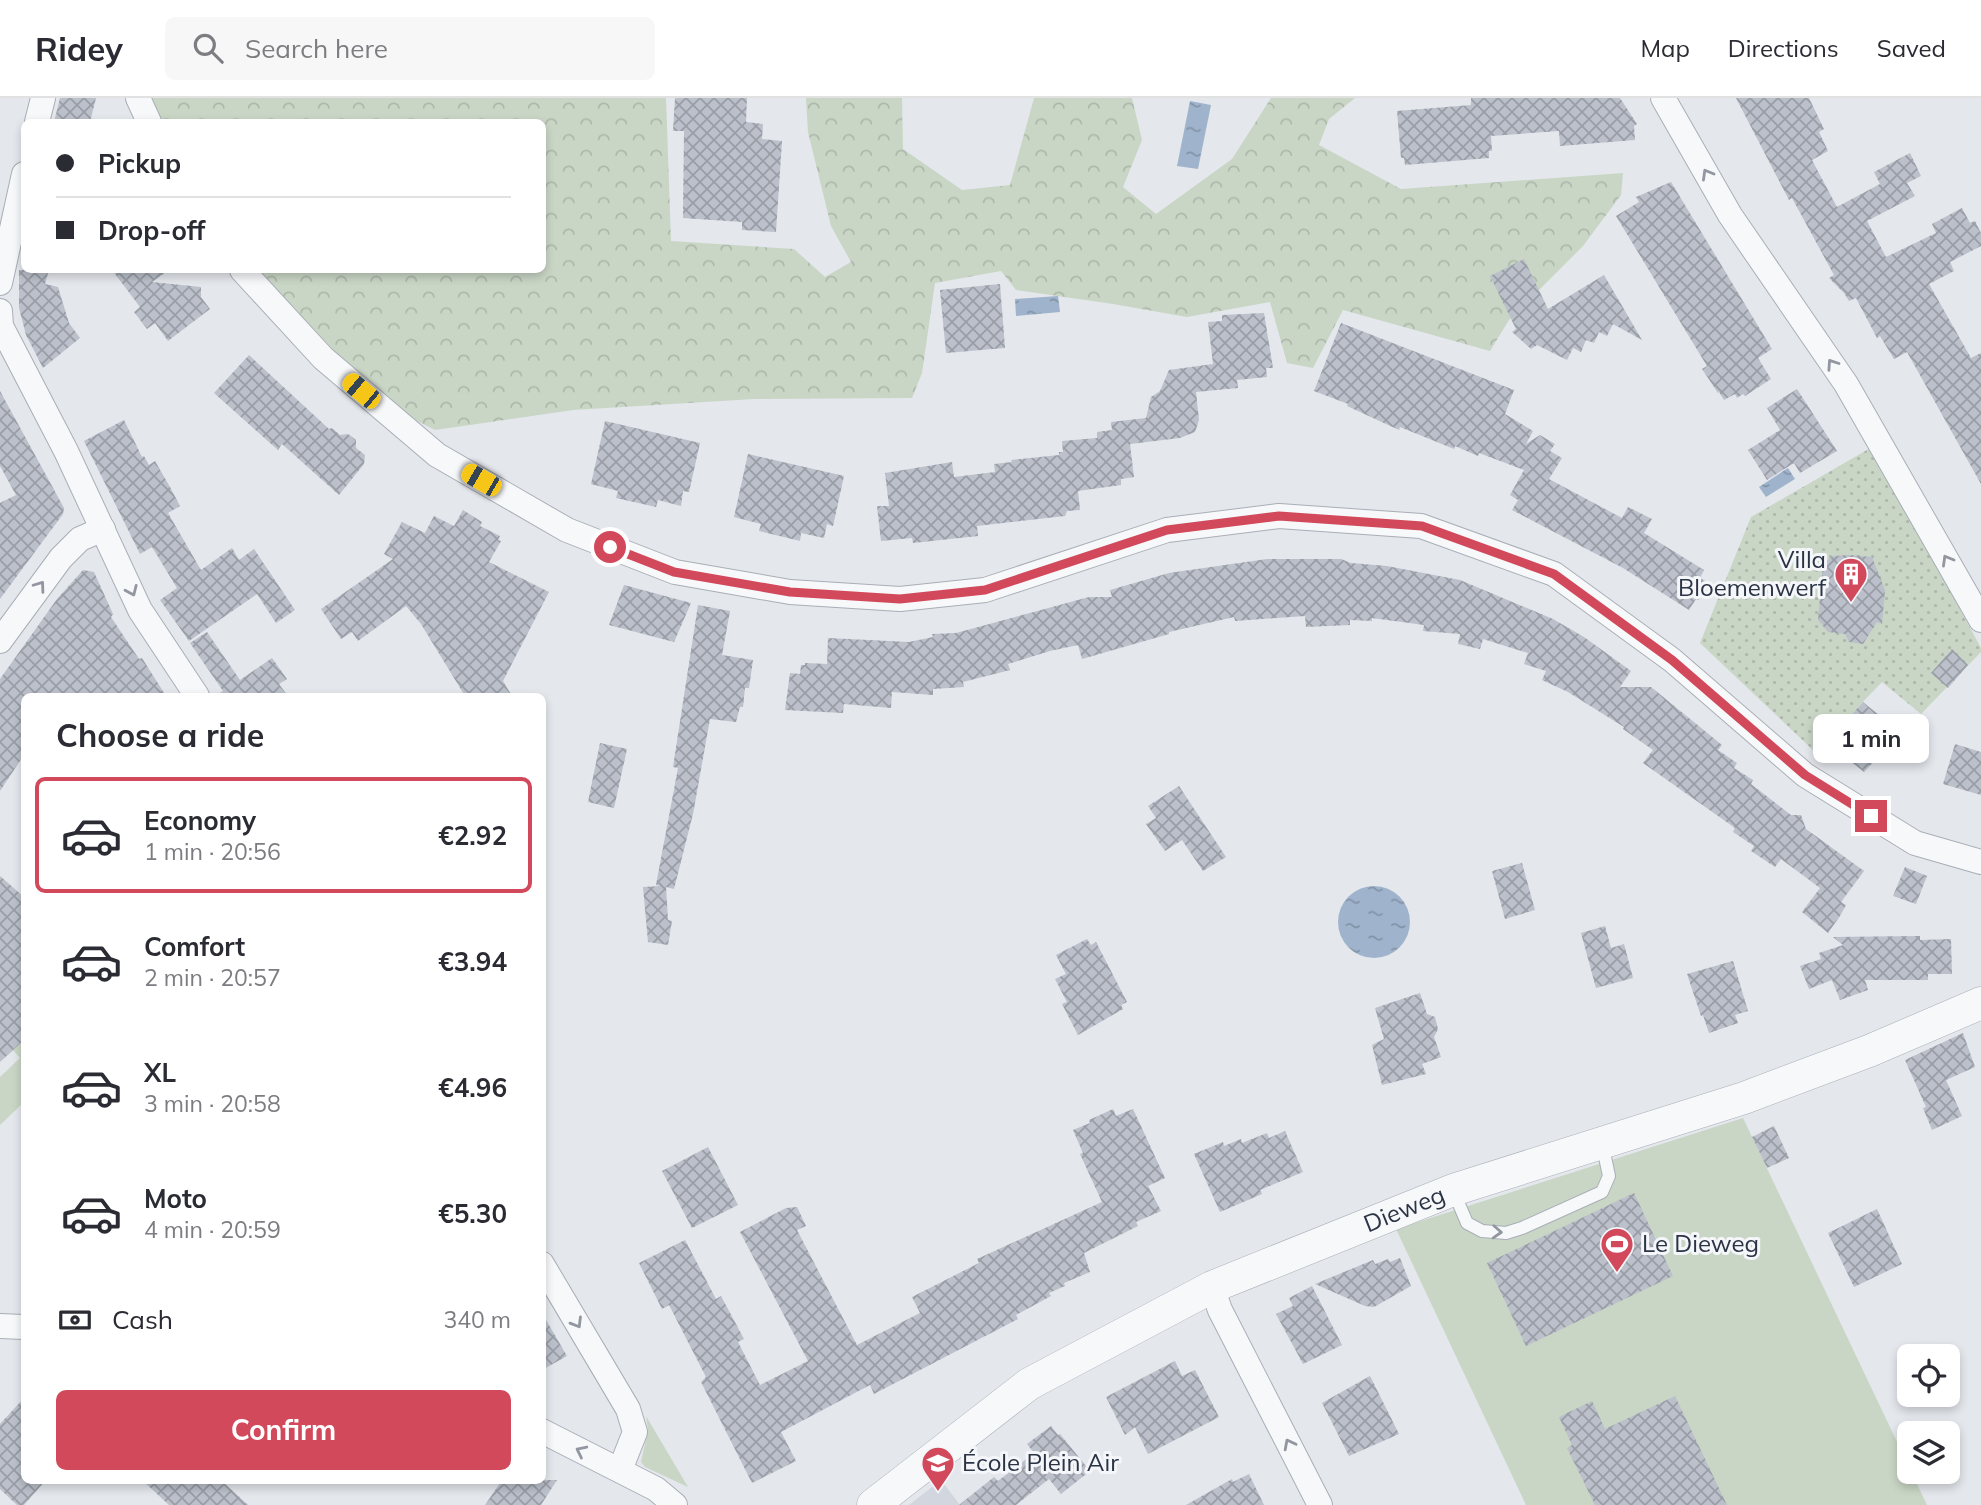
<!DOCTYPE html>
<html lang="en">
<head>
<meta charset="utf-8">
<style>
  :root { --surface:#fff; --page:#f7f7f7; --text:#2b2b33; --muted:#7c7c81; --line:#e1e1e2; --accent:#d1495b }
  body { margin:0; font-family:Mulish,sans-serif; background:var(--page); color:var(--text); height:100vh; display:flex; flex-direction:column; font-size:26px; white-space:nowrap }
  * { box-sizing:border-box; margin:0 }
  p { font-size:23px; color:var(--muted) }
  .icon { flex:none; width:38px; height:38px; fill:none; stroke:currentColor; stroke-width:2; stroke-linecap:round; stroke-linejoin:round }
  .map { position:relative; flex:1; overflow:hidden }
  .drawer { position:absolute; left:21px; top:595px; width:525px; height:791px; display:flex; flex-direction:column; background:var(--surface); border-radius:10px; box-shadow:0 4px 10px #0003 }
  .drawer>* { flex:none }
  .hud { position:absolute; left:21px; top:21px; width:525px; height:154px; border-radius:10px; box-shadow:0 4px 10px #0003; display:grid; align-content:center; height:154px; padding:0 35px; background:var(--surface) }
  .fabs { position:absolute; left:1897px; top:1246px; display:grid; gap:14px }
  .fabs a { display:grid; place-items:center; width:63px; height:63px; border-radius:10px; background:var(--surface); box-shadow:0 4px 10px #0003; font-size:35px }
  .end { position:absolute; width:32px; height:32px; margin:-16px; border:9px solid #d1495b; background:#fff; box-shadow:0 0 0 4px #fff }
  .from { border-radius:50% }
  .bubble { position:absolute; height:49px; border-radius:10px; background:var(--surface); box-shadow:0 4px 10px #0003; font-size:23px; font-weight:700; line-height:49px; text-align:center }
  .car { position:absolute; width:21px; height:42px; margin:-21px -10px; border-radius:9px; box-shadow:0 0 5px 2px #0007; background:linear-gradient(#f5c518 24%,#345 0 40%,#f5c518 0 76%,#345 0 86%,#f5c518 0) }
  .hud b { display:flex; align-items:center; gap:24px; height:66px; font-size:26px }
  .hud b+b { border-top:2px solid var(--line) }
  .hud i { width:18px; height:18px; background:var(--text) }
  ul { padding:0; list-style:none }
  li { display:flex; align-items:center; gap:21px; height:116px; margin:0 14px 10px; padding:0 21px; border:4px solid transparent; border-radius:10px }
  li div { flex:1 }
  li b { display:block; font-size:26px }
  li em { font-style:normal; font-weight:700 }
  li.selected { border-color:var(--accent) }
  li>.icon { width:63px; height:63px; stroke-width:1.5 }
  h2 { padding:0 35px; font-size:32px; line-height:84px }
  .pay { display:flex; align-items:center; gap:18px; height:77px; padding:0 35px; font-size:26px }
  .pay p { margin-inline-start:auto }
  .cta { display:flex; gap:14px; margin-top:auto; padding:14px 35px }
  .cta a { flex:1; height:80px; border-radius:10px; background:var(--accent); color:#fff; font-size:28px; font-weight:700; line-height:80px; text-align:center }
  header { display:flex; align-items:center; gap:42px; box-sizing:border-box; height:98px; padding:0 35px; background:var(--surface); border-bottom:2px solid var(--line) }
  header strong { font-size:33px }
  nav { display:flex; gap:38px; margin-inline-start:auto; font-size:24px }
  .search { width:490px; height:63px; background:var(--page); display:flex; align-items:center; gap:18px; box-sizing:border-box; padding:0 24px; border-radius:10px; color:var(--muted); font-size:26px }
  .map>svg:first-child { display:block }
  .built { fill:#d2d6de }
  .green { fill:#c9d6c5 }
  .forest { fill:url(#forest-crowns) }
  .garden { fill:url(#garden-dots) }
  .water { fill:url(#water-ripples) }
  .building { fill:url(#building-cross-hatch) }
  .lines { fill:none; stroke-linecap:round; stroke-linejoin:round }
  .service-casing { stroke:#a9aeb7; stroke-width:14 }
  .minor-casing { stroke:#a9aeb7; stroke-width:26 }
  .tertiary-casing { stroke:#a9aeb7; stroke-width:33 }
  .service { stroke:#f7f8fa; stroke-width:12 }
  .minor { stroke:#f7f8fa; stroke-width:24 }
  .tertiary { stroke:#f7f8fa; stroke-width:32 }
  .oneway { stroke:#9196a0 }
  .route { stroke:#d1495b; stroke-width:9 }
  .labels { text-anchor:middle; stroke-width:6; stroke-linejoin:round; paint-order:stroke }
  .poi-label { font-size:24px; fill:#2b3445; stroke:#f4f6f9; text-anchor:start }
  .street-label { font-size:24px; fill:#2b3445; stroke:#f4f6f9 }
</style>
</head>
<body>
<header>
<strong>Ridey</strong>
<div class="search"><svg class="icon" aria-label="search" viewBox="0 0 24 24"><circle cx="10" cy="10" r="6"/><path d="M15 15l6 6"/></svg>Search here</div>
<nav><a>Map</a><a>Directions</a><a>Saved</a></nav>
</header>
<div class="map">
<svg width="1981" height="1407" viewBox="0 0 1981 1407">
  <defs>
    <pattern id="forest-crowns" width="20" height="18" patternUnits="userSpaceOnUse" patternTransform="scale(1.75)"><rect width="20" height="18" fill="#c9d6c5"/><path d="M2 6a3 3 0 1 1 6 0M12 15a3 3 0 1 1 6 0" fill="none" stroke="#adb8ab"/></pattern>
    <pattern id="garden-dots" width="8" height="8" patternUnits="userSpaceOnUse" patternTransform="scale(1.75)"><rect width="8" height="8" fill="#c9d6c5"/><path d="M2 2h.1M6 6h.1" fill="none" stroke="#adb8ab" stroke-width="1.8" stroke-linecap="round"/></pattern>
    <pattern id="water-ripples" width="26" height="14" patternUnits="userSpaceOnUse" patternTransform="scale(1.75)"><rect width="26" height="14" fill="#9fb4cc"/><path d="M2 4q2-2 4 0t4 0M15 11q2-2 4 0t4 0" fill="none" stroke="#8293a7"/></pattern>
    <pattern id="building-cross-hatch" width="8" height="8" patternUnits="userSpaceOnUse" patternTransform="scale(1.75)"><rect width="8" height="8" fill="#bbc0ca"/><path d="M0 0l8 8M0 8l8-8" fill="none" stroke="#989da6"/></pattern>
  </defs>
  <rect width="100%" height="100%" fill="#e4e7ec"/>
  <polygon class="built" points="941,1382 960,1407 909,1407"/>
  <g class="green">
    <polygon points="24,942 24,1004 0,1027 0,979 20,960 13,952"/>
    <polygon points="1743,1020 1927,1407 1526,1407 1396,1131"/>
    <polygon points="646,1318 688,1389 645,1369 641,1364 648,1332"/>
  </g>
  <polygon class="forest" points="151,0 666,0 671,143 794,151 825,179 851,164 831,128 808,34 806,0 902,0 903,51 962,92 1010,87 1034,0 1132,0 1142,42 1123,89 1156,116 1232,61 1271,0 1355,0 1329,21 1319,47 1401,91 1623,75 1621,97 1583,148 1509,222 1490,253 1343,212 1313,270 1287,265 1270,204 1187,219 1113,206 1016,192 1001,173 935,185 922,275 912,300 754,301 573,312 435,332 397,313 298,219 259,172 542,172 542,24 162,24"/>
  <polygon class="garden" points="1872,349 1981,550 1981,554 1921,616 1882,584 1815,654 1700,545 1751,419"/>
  <g class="water">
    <polygon points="1190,3 1211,7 1198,71 1177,68"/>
    <polygon points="1058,198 1060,214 1016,218 1015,201"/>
    <polygon points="1788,370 1795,381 1766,399 1759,389"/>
    <circle cx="1374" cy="824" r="36"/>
  </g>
  <g class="building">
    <polygon points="60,0 96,0 90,24 54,24"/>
    <polygon points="675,0 747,0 746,24 763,26 762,41 782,43 776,134 742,132 742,124 683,120 684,33 673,33"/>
    <polygon points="1471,0 1620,0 1637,26 1634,28 1635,42 1560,48 1559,33 1491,38 1492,53 1489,53 1489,60 1405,67 1404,60 1401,60 1397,13 1471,7"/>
    <polygon points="1736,0 1809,0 1824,31 1819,34 1828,53 1812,62 1837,109 1880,86 1874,74 1910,55 1921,78 1907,85 1915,98 1867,123 1886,159 1936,135 1932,126 1962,110 1970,125 1975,123 1981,135 1981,148 1950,164 1954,173 1929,186 1971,260 1981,255 1981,386 1907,254 1894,261 1880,238 1877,240 1856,200 1849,203 1844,195 1829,180 1834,177 1792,100 1789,102"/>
    <polygon points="1671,84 1772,251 1758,260 1771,281 1745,298 1743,296 1737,300 1735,296 1724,302 1719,294 1718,295 1702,271 1707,268 1616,118 1639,104 1636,99"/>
    <polygon points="1524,161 1548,211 1604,177 1642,242 1613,226 1607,238 1599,234 1594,245 1586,242 1581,254 1573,250 1567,262 1537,247 1531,251 1512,234 1516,231 1490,178"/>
    <polygon points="19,172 49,172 45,186 58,189 69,225 80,240 43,270 26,237 19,210"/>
    <polygon points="112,172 169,172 152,184 201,189 201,199 210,211 168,243 155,225 147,231 134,214 140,209"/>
    <polygon points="1000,186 1005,250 946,255 940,192"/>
    <polygon points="1264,215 1273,270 1266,270 1267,279 1237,282 1238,290 1196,294 1199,322 1195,334 1180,340 1130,346 1134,379 1121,381 1121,387 1078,393 1080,412 1067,413 1065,418 977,428 978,438 913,445 912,440 881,443 877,408 889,408 885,375 952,364 954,379 995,374 994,366 1012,364 1011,362 1059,357 1059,354 1063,354 1062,343 1097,340 1097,334 1112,332 1111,324 1146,320 1151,299 1160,293 1169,272 1213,266 1208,224 1222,223 1222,217"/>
    <polygon points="1341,225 1514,292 1505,316 1533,333 1526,346 1540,337 1555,346 1550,353 1562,360 1549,381 1622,420 1628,409 1652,421 1644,435 1704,472 1700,480 1709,485 1699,502 1696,501 1689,512 1623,470 1512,412 1518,402 1510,397 1524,372 1479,355 1478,358 1455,348 1454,351 1400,329 1399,332 1347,308 1348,306 1314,293"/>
    <polygon points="249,257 329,331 332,330 340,337 348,336 356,342 356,350 365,357 364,366 339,397 282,346 278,352 214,295"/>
    <polygon points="1797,291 1837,353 1800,375 1794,365 1767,382 1748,352 1780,332 1767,310"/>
    <polygon points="0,293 64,410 63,416 0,501 0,405 16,397 0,368"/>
    <polygon points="124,322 142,359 144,358 149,367 155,363 170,389 180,408 168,415 201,472 232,450 239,462 254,451 295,512 276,525 257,496 189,543 160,502 177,490 152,449 140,456 84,343"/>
    <polygon points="605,323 700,345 689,394 683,393 681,408 658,402 656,409 616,400 618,393 591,386"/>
    <polygon points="748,356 844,378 833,428 827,426 824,440 801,435 800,443 759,433 761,426 734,419"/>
    <polygon points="463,412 482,424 480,428 500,438 498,442 501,443 489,464 549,494 503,583 512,598 465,598 421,526 406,508 358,543 352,534 341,541 321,511 393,461 384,456 402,424 425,435 434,418 454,428"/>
    <polygon points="1850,457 1872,459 1885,492 1882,526 1877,524 1863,546 1849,544 1845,536 1828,534 1818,522 1823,466 1833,458"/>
    <polygon points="1267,461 1341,461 1351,465 1387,468 1460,482 1553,521 1584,539 1631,573 1620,589 1651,589 1722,647 1718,652 1737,665 1734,670 1753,682 1751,686 1791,717 1801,717 1806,731 1864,773 1841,804 1846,807 1840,818 1828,835 1802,814 1820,790 1781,761 1775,769 1751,753 1754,748 1733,734 1735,730 1643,665 1653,652 1623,631 1624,629 1568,594 1542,582 1546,573 1524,566 1528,555 1483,541 1480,551 1458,546 1460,536 1423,533 1424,527 1372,520 1372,523 1350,522 1350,527 1306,529 1305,518 1235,523 1234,519 1169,534 1169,536 1082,561 1078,547 1050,553 1008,566 1010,572 963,584 964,589 933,591 933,597 892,594 891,610 844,606 843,615 785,612 790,575 800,576 801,567 805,567 805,565 827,566 828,540 909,544 933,539 932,536 956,535 1089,499 1112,499 1110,492 1169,475"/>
    <polygon points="83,472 94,474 113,516 111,519 139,561 142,560 166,598 24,598 24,657 0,693 0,581 57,501"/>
    <polygon points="624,487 691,505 674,544 609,527"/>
    <polygon points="698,507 730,513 722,557 753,562 749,590 745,590 743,609 740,609 736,624 710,621 693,716 674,791 666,789 668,822 672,823 668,847 648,844 643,789 660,788 656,787 678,670 673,669"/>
    <polygon points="207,534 240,582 272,560 287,581 279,586 288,598 215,598 223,593 190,545"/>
    <polygon points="1952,551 1968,567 1948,590 1931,575"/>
    <polygon points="1863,604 1901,635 1864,674 1826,644"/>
    <polygon points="600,645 627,651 614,710 588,704"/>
    <polygon points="1955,646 1981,654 1981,697 1943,686"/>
    <polygon points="1179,688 1226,759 1203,773 1182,742 1165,753 1146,726 1156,720 1148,708"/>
    <polygon points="1522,765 1535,812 1505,821 1492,773"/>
    <polygon points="1905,769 1927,778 1916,806 1893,798"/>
    <polygon points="0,778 24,799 24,942 0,964"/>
    <polygon points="1605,828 1611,850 1624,846 1633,880 1596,890 1581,835"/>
    <polygon points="1920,838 1920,842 1951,841 1952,876 1928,876 1928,882 1865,882 1868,892 1840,902 1832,882 1809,891 1800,868 1821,861 1819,855 1843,847 1833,839"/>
    <polygon points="1087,841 1091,847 1096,844 1127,904 1121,907 1123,911 1078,937 1062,906 1067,904 1055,881 1066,876 1056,857"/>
    <polygon points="1733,863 1748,913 1735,917 1738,925 1709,935 1703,917 1701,918 1687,876"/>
    <polygon points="1420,895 1427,916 1435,919 1438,931 1434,939 1441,959 1422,966 1426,976 1382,987 1372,947 1384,941 1375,910"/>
    <polygon points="1963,935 1975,969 1946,982 1962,1018 1932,1032 1923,1010 1926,1009 1905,962"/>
    <polygon points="1113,1011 1116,1018 1133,1011 1165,1080 1148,1088 1161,1113 1136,1124 1138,1128 1084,1155 1090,1174 1064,1185 1065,1188 1049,1195 1051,1198 1016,1217 1018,1221 874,1296 870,1287 781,1334 796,1363 752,1385 701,1284 706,1279 688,1244 669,1207 662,1211 639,1165 685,1142 716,1201 721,1198 744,1241 738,1244 760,1287 808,1263 740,1134 786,1110 797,1109 806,1128 797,1132 857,1247 920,1215 912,1199 979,1165 977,1161 1102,1104 1080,1056 1083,1055 1073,1032 1090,1025 1089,1022"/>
    <polygon points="1774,1028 1789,1060 1767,1070 1752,1039"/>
    <polygon points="1285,1033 1303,1074 1260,1092 1262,1096 1220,1114 1194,1056 1223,1044 1224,1048 1241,1041 1242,1045 1267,1035 1269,1040"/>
    <polygon points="708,1049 738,1107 692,1130 662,1073"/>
    <polygon points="1634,1095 1673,1178 1526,1248 1487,1165"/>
    <polygon points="1877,1111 1902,1166 1854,1189 1828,1135"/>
    <polygon points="1400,1160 1411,1188 1374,1209 1365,1208 1315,1186 1373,1162 1375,1166 1388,1161 1390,1164"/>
    <polygon points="1312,1188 1342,1247 1303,1266 1276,1216 1293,1208 1289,1200"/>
    <polygon points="542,1215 567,1258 542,1272"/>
    <polygon points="1175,1263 1182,1278 1195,1272 1219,1319 1148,1356 1135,1329 1125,1337 1106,1299"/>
    <polygon points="1370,1278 1399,1336 1349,1358 1322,1305"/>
    <polygon points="1675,1298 1727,1407 1595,1407 1567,1350 1572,1347 1559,1319 1592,1303 1605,1331"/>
    <polygon points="24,1300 24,1382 46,1382 24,1407 17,1407 0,1391 0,1326"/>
    <polygon points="1051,1328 1058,1337 1060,1336 1090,1373 1061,1396 1049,1381 1016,1407 959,1407 994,1379 998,1383 1034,1355 1027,1346"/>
    <polygon points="1249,1376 1264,1407 1186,1407 1232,1381 1233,1384"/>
    <polygon points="142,1382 221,1382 248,1407 169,1407"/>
    <polygon points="502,1382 557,1382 541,1407 485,1407"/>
  </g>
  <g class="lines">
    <defs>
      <polyline id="service" points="1453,1092 1467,1125 1482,1133 1506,1135 1522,1130 1602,1094 1609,1078 1602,1045"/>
      <g id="minor">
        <polyline points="138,0 149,24"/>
        <polyline points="1663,0 1730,117 1846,286 1981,522"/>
        <polyline points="37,24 43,0"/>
        <polyline points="242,172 323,260 437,357 567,432 675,474 790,494 900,501 985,492 1167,432 1279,418 1421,428 1554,476 1672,562 1805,677 1915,745 1981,764"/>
        <polyline points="0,185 24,76"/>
        <polyline points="0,213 1,228 66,353 140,512 197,598"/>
        <polyline points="0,543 61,460 80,441 103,431"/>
        <polyline points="542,1166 628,1311 635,1334 620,1372"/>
        <polyline points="1212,1189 1220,1212 1320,1407"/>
        <polyline points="0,1228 24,1229"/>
        <polyline points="542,1333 656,1391 675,1407"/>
      </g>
      <g id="tertiary">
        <path id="s1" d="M873,1407L1029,1286L1212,1189L1453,1092L1744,1000L1869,953L1981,905"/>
      </g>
    </defs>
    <use href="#service" class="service-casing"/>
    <use href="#minor" class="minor-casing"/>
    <use href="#tertiary" class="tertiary-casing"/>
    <use href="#service" class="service"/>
    <use href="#minor" class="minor"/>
    <use href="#tertiary" class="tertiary"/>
  </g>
  <defs><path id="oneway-chevron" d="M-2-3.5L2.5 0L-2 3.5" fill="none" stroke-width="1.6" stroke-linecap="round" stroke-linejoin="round" transform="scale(1.75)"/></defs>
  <g class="oneway">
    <use href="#oneway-chevron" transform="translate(1707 76) rotate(-120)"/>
    <use href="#oneway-chevron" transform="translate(1832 266) rotate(-124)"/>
    <use href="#oneway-chevron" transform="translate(1947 462) rotate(-120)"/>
    <use href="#oneway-chevron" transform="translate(40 488) rotate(-54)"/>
    <use href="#oneway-chevron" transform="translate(132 493) rotate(66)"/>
    <use href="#oneway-chevron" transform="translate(1497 1134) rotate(3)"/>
    <use href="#oneway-chevron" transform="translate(577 1225) rotate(59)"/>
    <use href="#oneway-chevron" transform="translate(1289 1346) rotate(-117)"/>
    <use href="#oneway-chevron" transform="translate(581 1353) rotate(-154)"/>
  </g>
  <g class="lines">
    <polyline class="route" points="610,449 674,474 790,494 900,501 985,492 1167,432 1279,418 1422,428 1554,476 1672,562 1805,677 1871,718"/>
  </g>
  <defs>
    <symbol id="building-pin" viewBox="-11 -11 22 30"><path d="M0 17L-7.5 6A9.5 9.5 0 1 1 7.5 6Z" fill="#d1495b" stroke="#f4f6f9"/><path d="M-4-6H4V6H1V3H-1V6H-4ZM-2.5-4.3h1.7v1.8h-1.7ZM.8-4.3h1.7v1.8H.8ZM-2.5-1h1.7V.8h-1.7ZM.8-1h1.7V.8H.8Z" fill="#fff"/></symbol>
    <symbol id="stadium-pin" viewBox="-11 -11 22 30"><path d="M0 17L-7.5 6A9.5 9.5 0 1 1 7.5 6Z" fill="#d1495b" stroke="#f4f6f9"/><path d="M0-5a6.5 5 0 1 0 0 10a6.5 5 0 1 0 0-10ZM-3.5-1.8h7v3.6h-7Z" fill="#fff"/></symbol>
    <symbol id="school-pin" viewBox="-11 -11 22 30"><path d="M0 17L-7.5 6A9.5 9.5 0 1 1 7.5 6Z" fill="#d1495b" stroke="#f4f6f9"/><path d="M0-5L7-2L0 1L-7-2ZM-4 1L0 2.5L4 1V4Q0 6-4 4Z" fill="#fff"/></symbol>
  </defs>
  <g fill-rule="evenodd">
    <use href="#building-pin" x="1832" y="457" width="38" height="52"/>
    <use href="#stadium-pin" x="1598" y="1127" width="38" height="52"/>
    <use href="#school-pin" x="919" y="1346" width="38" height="52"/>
  </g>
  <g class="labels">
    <g class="poi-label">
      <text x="1826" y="470" text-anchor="end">Villa<tspan x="1826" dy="28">Bloemenwerf</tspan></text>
      <text x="1642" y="1154">Le Dieweg</text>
      <text x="962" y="1373">École Plein Air</text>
    </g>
    <g class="street-label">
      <text dy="8" stroke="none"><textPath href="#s1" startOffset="612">Dieweg</textPath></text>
    </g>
  </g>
</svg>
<div class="fabs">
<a><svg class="icon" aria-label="locate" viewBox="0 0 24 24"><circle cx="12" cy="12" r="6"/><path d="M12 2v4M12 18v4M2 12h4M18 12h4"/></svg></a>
<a><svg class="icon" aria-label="layers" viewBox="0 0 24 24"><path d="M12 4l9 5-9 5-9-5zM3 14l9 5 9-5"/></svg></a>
</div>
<i class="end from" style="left:610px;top:449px"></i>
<i class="end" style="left:1871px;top:718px"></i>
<div class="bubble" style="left:1813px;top:616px;width:116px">1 min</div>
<i class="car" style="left:361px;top:293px;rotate:310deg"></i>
<i class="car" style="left:481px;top:382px;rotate:300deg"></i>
<div class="hud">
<b><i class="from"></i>Pickup</b>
<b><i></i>Drop-off</b>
</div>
<section class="drawer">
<h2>Choose a ride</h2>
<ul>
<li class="selected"><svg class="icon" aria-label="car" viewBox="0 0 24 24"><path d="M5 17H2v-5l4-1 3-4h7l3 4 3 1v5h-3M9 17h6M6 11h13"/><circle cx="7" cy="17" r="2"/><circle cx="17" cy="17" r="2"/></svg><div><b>Economy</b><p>1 min · 20:56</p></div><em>€2.92</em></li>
<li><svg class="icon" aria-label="car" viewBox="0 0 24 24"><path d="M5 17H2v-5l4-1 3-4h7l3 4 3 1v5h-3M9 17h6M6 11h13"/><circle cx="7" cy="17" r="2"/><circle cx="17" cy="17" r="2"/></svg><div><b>Comfort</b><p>2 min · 20:57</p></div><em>€3.94</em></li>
<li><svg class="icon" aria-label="car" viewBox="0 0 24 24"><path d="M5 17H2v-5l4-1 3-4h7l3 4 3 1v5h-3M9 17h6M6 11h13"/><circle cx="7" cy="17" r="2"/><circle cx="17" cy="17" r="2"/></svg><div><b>XL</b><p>3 min · 20:58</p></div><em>€4.96</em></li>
<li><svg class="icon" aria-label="car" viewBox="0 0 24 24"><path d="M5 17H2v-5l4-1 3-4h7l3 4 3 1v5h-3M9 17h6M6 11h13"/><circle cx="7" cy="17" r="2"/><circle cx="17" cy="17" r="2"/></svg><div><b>Moto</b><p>4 min · 20:59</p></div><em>€5.30</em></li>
</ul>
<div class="pay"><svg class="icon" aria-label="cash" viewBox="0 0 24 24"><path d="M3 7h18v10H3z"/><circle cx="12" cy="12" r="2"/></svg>Cash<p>340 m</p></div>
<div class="cta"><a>Confirm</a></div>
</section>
</div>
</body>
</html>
